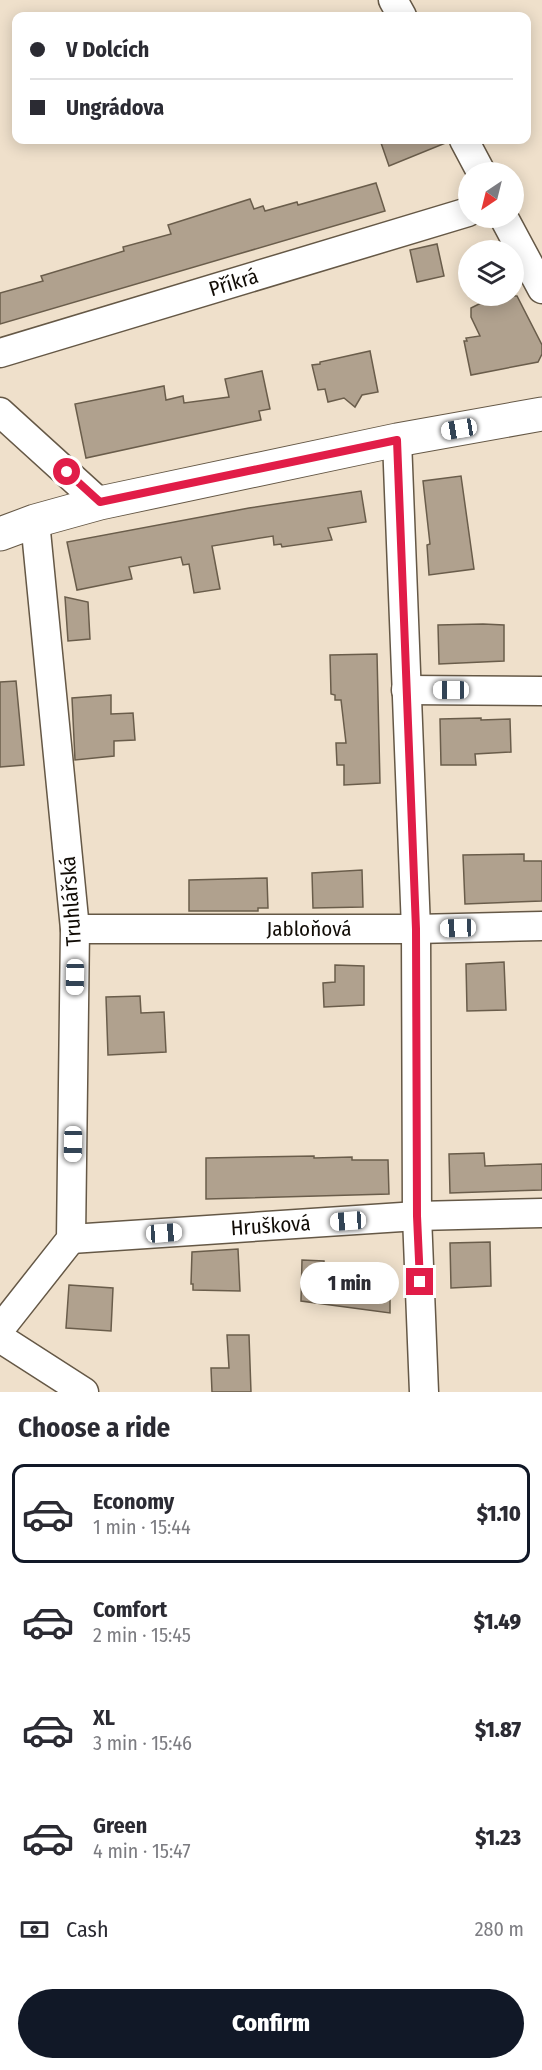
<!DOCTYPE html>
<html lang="en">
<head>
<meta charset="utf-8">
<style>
  :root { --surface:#fff; --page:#f7f7f7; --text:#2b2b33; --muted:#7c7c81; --line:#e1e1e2; --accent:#111827 }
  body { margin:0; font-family:"Fira Sans Condensed",sans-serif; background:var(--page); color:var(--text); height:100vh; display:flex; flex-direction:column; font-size:22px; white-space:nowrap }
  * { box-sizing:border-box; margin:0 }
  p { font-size:20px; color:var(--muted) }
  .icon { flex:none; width:33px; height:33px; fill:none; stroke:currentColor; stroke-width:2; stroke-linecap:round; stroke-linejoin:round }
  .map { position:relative; height:1392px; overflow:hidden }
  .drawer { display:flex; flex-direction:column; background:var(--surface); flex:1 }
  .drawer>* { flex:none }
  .guide { position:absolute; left:12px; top:12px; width:519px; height:132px; border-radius:12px; box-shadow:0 3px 15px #0003; display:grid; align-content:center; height:132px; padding:0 18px; background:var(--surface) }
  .needle { width:39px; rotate:215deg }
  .buttons { position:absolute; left:458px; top:162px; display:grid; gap:12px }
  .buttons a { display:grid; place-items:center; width:66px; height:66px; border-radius:50%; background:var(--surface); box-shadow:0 3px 15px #0003; font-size:30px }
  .end { position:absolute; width:27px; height:27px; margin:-14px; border:8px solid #e11d48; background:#fff; box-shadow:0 0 0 3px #fff }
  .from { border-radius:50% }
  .bubble { position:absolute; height:42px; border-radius:21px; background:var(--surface); box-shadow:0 3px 15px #0003; font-size:20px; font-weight:800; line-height:42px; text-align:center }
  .car { position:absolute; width:18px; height:36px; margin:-18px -9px; border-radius:8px; box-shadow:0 0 4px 2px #0007; background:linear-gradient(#fff 24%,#345 0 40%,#fff 0 76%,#345 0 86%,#fff 0) }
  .guide b { display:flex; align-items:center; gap:21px; height:57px; font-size:22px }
  .guide b+b { border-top:2px solid var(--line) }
  .guide i { width:15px; height:15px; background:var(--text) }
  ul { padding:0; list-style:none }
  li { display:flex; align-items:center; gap:18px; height:99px; margin:0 12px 9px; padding:0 6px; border:3px solid transparent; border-radius:12px }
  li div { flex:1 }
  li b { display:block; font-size:22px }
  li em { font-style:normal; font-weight:800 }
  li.selected { border-color:var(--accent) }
  li>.icon { width:54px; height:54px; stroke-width:1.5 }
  h2 { padding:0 18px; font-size:27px; line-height:72px }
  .pay { display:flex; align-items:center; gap:15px; height:66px; padding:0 18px; font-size:22px }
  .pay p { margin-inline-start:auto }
  .button { display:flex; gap:12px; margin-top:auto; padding:12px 18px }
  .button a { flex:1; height:69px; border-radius:36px; background:var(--accent); color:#fff; font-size:24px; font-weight:800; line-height:69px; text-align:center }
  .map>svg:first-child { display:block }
  .building { fill:#b0a18e; stroke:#6a5d4b; stroke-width:1.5 }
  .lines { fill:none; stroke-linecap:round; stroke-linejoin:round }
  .minor-casing { stroke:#655846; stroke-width:31 }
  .tertiary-casing { stroke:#655846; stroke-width:35 }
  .minor { stroke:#fff; stroke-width:28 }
  .tertiary { stroke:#fff; stroke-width:33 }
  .route { stroke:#e11d48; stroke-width:8 }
  .labels { text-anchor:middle; stroke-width:5; stroke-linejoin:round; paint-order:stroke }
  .street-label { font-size:21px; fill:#110c06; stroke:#fff }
</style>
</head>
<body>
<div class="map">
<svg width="542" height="1392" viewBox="0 0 542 1392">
  <rect width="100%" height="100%" fill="#efe0cb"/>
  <g class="building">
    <polygon points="380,140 448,140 448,142 389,166"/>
    <polygon points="376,183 385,211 0,324 0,293 43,281 41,276 124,251 123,247 171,234 168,225 250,199 254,209 263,206 265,211 297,202 298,205"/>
    <polygon points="437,244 444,276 417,282 410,250"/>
    <polygon points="495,296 517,296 542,345 542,354 538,362 471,375 464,341 467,341 466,338 480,336 471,317 471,308"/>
    <polygon points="370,351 378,392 362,395 355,407 344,398 328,402 325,389 318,390 312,365 320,364 320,362"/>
    <polygon points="262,371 270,409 259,411 261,420 86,458 75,404 164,386 166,400 183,396 184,403 229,397 225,379"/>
    <polygon points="461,476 474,569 429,575 427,545 430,544 423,481"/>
    <polygon points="361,491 366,522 328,528 332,540 282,547 281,544 274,545 273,536 212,546 220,589 194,593 189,564 183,565 181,557 129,567 132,579 77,590 67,542 249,508"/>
    <polygon points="65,597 88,602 90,639 68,641"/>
    <polygon points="483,624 504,625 504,661 439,664 438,625"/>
    <polygon points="377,654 380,783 344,785 344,765 337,765 336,743 346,743 341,700 335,700 335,695 331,694 330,655"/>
    <polygon points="16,681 24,765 0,767 0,682"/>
    <polygon points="111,695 111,714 133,713 135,740 114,741 114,756 75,760 72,698"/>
    <polygon points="481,718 481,720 510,719 511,752 475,754 476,765 441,765 440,719"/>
    <polygon points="524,854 524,861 542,861 542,901 465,904 463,855"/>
    <polygon points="362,870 363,907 313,908 312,873"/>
    <polygon points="267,878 268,908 258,908 258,911 189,911 189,880"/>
    <polygon points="504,962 506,1010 467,1011 466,964"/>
    <polygon points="335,965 364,966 364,1005 324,1007 323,983 335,982"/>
    <polygon points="140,996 141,1013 164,1012 166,1052 108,1055 106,997"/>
    <polygon points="484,1153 485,1166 542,1164 542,1190 450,1193 449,1154"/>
    <polygon points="314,1156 314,1158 352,1157 352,1160 388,1160 389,1194 206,1199 206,1158"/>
    <polygon points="490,1242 491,1286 451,1288 450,1243"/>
    <polygon points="238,1249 240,1291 193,1290 193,1284 191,1284 192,1252"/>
    <polygon points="302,1260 324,1261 324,1271 368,1270 373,1276 390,1276 390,1313 301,1301"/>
    <polygon points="69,1285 113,1288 111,1331 66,1328"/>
    <polygon points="227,1335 249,1335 251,1392 212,1392 211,1368 229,1368"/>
  </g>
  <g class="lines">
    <defs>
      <g id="minor">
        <polyline points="393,0 402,16"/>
        <polyline points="464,140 481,172"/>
        <polyline points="504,218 542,289"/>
        <path id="s1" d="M0,353L468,212"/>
        <polyline points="0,412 100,503"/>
        <polyline points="397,440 416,929 417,1216 424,1392"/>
        <polyline points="406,690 542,691"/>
        <path id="s2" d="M75,929H416L542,926"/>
        <path id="s3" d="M71,1239L417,1216L542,1213"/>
        <polyline points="0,1329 71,1239 75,929 35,521"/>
        <polyline points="0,1338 84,1392"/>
      </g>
      <polyline id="tertiary" points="0,534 35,521 100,503 397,440 542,414"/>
    </defs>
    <use href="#minor" class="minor-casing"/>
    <use href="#tertiary" class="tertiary-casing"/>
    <use href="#minor" class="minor"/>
    <use href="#tertiary" class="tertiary"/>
  </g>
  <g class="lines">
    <polyline class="route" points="67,472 100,502 397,440 416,929 417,1216 420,1282"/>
  </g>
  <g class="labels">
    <g class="street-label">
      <text dy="7" stroke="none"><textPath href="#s1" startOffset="244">Příkrá</textPath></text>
      <text transform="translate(71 901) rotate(-94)" y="7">Truhlářská</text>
      <text dy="7" stroke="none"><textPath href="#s2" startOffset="234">Jabloňová</textPath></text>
      <text dy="7" stroke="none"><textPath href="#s3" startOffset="200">Hrušková</textPath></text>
    </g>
  </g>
</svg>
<div class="buttons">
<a><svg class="needle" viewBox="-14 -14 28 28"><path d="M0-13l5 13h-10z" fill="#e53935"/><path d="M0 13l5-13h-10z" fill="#7c7c81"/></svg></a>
<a><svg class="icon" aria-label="layers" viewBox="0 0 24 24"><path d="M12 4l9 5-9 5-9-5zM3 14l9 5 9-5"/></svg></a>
</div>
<i class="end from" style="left:67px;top:472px"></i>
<i class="end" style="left:420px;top:1282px"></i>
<div class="bubble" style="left:300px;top:1262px;width:99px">1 min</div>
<i class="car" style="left:459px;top:429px;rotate:260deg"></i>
<i class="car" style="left:451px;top:690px;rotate:270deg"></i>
<i class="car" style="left:458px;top:928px;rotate:268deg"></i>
<i class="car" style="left:75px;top:977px;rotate:181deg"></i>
<i class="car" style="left:73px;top:1144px;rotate:181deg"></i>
<i class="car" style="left:348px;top:1221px;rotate:266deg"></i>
<i class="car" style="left:164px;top:1233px;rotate:86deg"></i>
<div class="guide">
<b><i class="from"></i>V Dolcích</b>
<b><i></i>Ungrádova</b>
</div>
</div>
<section class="drawer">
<h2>Choose a ride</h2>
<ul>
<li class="selected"><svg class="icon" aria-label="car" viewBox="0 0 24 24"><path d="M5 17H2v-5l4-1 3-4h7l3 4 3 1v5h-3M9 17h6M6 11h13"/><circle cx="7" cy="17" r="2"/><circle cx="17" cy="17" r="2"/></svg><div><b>Economy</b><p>1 min · 15:44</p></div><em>$1.10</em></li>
<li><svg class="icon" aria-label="car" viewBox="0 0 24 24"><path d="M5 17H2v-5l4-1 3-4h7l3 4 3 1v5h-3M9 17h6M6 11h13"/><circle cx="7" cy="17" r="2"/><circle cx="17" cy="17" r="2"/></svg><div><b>Comfort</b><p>2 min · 15:45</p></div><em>$1.49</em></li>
<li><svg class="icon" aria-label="car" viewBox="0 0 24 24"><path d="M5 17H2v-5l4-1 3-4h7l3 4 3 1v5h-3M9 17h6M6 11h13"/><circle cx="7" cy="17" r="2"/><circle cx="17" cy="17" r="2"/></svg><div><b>XL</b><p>3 min · 15:46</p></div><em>$1.87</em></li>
<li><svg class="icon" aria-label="car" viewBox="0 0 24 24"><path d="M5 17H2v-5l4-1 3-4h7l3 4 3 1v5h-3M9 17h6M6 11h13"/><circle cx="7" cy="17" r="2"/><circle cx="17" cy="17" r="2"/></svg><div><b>Green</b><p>4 min · 15:47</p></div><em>$1.23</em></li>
</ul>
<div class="pay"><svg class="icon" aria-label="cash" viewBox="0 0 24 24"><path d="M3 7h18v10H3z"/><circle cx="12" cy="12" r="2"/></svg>Cash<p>280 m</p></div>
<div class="button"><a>Confirm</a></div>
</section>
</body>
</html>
